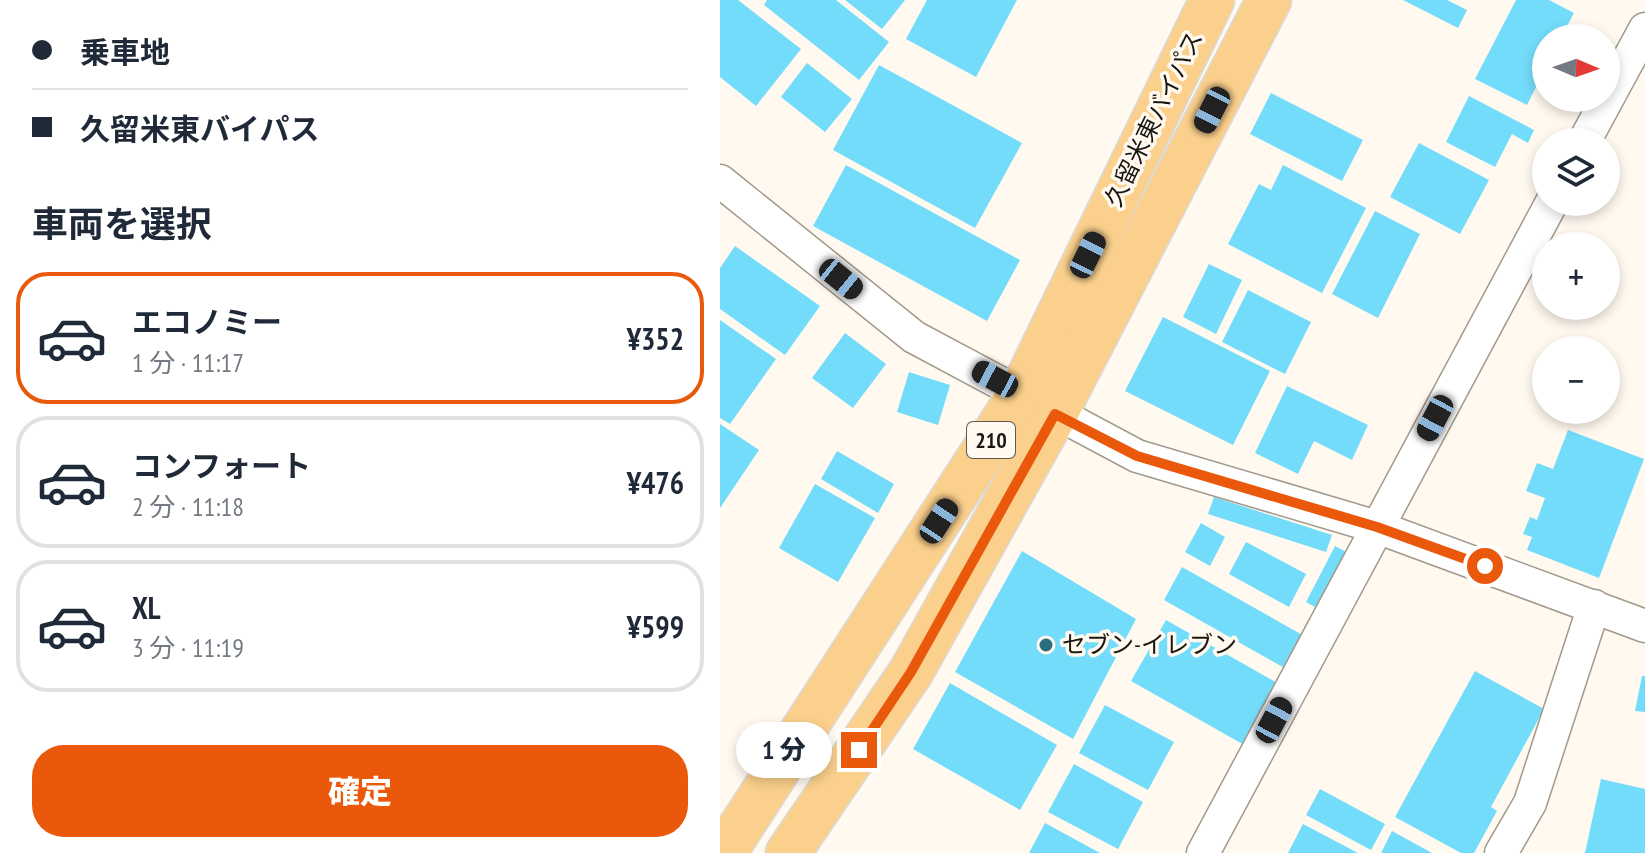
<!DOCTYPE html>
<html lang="ja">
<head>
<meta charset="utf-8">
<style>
  :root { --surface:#fff; --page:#f6f6f7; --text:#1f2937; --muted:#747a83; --line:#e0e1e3; --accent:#ea580c }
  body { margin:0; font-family:"PT Sans Narrow","Noto Sans JP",sans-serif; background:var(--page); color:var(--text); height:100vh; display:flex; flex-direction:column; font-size:30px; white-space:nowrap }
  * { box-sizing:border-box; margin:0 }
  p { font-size:26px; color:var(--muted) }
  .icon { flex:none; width:44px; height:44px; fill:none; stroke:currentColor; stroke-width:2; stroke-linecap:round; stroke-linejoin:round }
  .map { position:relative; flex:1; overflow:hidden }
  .drawer { display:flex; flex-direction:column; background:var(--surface); width:720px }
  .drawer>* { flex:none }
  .top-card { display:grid; align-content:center; height:176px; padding:0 32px; background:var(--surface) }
  .needle { width:52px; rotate:92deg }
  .tools { position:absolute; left:812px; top:24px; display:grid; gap:16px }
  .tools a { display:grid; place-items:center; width:88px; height:88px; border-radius:50%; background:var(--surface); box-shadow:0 4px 12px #0003; font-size:40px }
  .end { position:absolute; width:36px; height:36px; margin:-18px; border:10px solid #ea580c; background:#fff; box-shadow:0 0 0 4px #fff }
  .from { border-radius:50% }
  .bubble { position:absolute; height:56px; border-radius:28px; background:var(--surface); box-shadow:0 4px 12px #0003; font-size:26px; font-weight:800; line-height:56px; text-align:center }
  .car { position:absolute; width:24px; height:48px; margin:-24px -12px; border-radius:10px; box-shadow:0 0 6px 2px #0007; background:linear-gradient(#222 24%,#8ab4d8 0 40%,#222 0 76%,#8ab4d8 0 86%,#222 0) }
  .top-card b { display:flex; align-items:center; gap:28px; height:76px; font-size:30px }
  .top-card b+b { border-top:2px solid var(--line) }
  .top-card i { width:20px; height:20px; background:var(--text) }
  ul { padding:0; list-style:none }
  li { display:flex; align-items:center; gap:24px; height:132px; margin:0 16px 12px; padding:0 16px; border:4px solid var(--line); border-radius:32px }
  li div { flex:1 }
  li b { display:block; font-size:30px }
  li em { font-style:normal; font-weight:800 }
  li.selected { border-color:var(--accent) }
  li>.icon { width:72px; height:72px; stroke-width:1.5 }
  h2 { padding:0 32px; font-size:36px; line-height:96px }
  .cta { display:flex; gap:16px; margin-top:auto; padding:16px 32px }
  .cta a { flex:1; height:92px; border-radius:32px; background:var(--accent); color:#fff; font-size:32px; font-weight:800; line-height:92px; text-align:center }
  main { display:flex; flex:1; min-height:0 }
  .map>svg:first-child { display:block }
  .building { fill:#73dcfa }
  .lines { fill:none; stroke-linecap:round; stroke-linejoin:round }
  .minor-casing { stroke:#a2998b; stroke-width:35 }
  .trunk-casing { stroke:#dadad9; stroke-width:47 }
  .minor { stroke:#fff; stroke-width:32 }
  .trunk { stroke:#fbd08c; stroke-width:44 }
  .route { stroke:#ea580c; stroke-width:10 }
  .poi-dot { fill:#2a6d7f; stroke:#fff9f0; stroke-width:3 }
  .labels { text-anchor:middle; stroke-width:7; stroke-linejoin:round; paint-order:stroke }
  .shield { fill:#fff9f0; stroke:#5e5a53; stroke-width:2 }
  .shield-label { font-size:22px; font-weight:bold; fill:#191610 }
  .street-label { font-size:24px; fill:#191610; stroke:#fff9f0 }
  .poi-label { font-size:24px; fill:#191610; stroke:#fff9f0; text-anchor:start }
</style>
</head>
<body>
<main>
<section class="drawer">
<div class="top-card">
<b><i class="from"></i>乗車地</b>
<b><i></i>久留米東バイパス</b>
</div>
<h2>車両を選択</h2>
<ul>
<li class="selected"><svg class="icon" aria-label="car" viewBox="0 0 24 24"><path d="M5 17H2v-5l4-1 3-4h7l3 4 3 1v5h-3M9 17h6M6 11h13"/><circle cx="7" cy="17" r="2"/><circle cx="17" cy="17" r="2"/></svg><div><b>エコノミー</b><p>1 分 · 11:17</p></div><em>¥352</em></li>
<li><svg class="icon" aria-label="car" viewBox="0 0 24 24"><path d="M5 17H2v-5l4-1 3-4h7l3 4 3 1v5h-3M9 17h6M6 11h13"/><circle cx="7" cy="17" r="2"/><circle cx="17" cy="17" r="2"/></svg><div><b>コンフォート</b><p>2 分 · 11:18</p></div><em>¥476</em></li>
<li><svg class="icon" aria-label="car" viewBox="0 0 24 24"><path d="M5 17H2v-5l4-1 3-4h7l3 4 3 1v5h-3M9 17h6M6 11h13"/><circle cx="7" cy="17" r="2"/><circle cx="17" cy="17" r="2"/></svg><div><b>XL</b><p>3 分 · 11:19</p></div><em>¥599</em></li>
</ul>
<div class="cta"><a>確定</a></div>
</section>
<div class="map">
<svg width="925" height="853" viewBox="0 0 925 853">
  <rect width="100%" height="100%" fill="#fff9f0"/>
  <g class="building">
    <polygon points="0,0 18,0 81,49 36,106 0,77"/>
    <polygon points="47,0 116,0 169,42 139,80 44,5"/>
    <polygon points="125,0 185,0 162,29"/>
    <polygon points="207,0 297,0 256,77 186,39"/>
    <polygon points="683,0 727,0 747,10 738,28"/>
    <polygon points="796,0 829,0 854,13 841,38 826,38 826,67 807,105 755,79"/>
    <polygon points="87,63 132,99 105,132 61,97"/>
    <polygon points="159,65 302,143 255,228 113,150"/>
    <polygon points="551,93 643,140 622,181 530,134"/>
    <polygon points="749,96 814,130 808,143 792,134 775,167 726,142"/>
    <polygon points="699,143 769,180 740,234 670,197"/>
    <polygon points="126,165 300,260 267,321 93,226"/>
    <polygon points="563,165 646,208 602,293 508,244 539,184 551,190"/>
    <polygon points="655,211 700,234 658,318 612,294"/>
    <polygon points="15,246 100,306 65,355 0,309 0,268"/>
    <polygon points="489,264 522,280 496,334 463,317"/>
    <polygon points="528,290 591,322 565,374 502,342"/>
    <polygon points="443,317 550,371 513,445 405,391"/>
    <polygon points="0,320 56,359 10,424 0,418"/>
    <polygon points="125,333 166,364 133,408 92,378"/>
    <polygon points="189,372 230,385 218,425 177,412"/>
    <polygon points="567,386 648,425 632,460 594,441 578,474 535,453"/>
    <polygon points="0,424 39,450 0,508"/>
    <polygon points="848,430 924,459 879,578 807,550 812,537 803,534 810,517 817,520 825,498 806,491 817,463 833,469"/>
    <polygon points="117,451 174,484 158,513 101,479"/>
    <polygon points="95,484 155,518 118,582 59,548"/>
    <polygon points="494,497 612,535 606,552 488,514"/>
    <polygon points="481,523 505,537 490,566 465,552"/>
    <polygon points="526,542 586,574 569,607 509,574"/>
    <polygon points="615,546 636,557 606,613 586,602"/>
    <polygon points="302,551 416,619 353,739 235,672"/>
    <polygon points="462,567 586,637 568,670 444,600"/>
    <polygon points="446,620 561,685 526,746 411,681"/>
    <polygon points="755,671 824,709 771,807 777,811 754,853 741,853 675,817"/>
    <polygon points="922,676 925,676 925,712 915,711"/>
    <polygon points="230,683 337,745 300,810 193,749"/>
    <polygon points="385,705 454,742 428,790 359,753"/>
    <polygon points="354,764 423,802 398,849 328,812"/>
    <polygon points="881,779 925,789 925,853 865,853"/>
    <polygon points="600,789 665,824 651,850 586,815"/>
    <polygon points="325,823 380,853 309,853"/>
    <polygon points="583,824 638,853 568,853"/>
    <polygon points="672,831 712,853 661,853"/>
  </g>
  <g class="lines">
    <defs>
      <g id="minor">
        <polyline points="864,142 925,29"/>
        <polyline points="0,181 194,337 417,456 657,527 925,626"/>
        <polyline points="483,853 832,202"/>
        <polyline points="781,853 810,803 874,606"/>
      </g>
      <g id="trunk">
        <polyline points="4,853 301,393 492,0"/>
        <polyline points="68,853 191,672 335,414 549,0"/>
      </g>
    </defs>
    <use href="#minor" class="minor-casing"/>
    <use href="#trunk" class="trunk-casing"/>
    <use href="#minor" class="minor"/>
    <use href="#trunk" class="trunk"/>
  </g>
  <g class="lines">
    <polyline class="route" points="139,750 191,672 335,414 417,456 657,527 765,566"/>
  </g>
  <circle class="poi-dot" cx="326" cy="645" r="8"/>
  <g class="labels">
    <rect class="shield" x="247" y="422" width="48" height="36" rx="6"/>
    <g class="shield-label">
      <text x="271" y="448">210</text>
    </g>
    <g class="street-label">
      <text transform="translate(434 119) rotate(-64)" y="8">久留米東バイパス</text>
    </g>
    <g class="poi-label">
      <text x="342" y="653">セブン-イレブン</text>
    </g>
  </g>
</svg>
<div class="tools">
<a><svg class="needle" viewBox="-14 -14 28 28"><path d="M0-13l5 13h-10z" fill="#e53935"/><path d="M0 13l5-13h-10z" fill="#747a83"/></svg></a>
<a><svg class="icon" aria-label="layers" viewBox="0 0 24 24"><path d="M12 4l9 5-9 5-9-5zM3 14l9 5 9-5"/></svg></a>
<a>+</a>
<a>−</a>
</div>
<i class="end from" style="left:765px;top:566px"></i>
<i class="end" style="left:139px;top:750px"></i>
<div class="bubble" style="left:16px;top:722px;width:96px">1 分</div>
<i class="car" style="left:492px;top:110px;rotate:207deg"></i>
<i class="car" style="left:368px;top:255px;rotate:26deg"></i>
<i class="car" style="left:121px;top:279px;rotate:129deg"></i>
<i class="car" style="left:275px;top:379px;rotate:298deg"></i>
<i class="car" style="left:715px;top:418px;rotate:208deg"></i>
<i class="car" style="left:219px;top:521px;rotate:33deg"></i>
<i class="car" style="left:554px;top:720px;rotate:28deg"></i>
</div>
</main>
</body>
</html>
